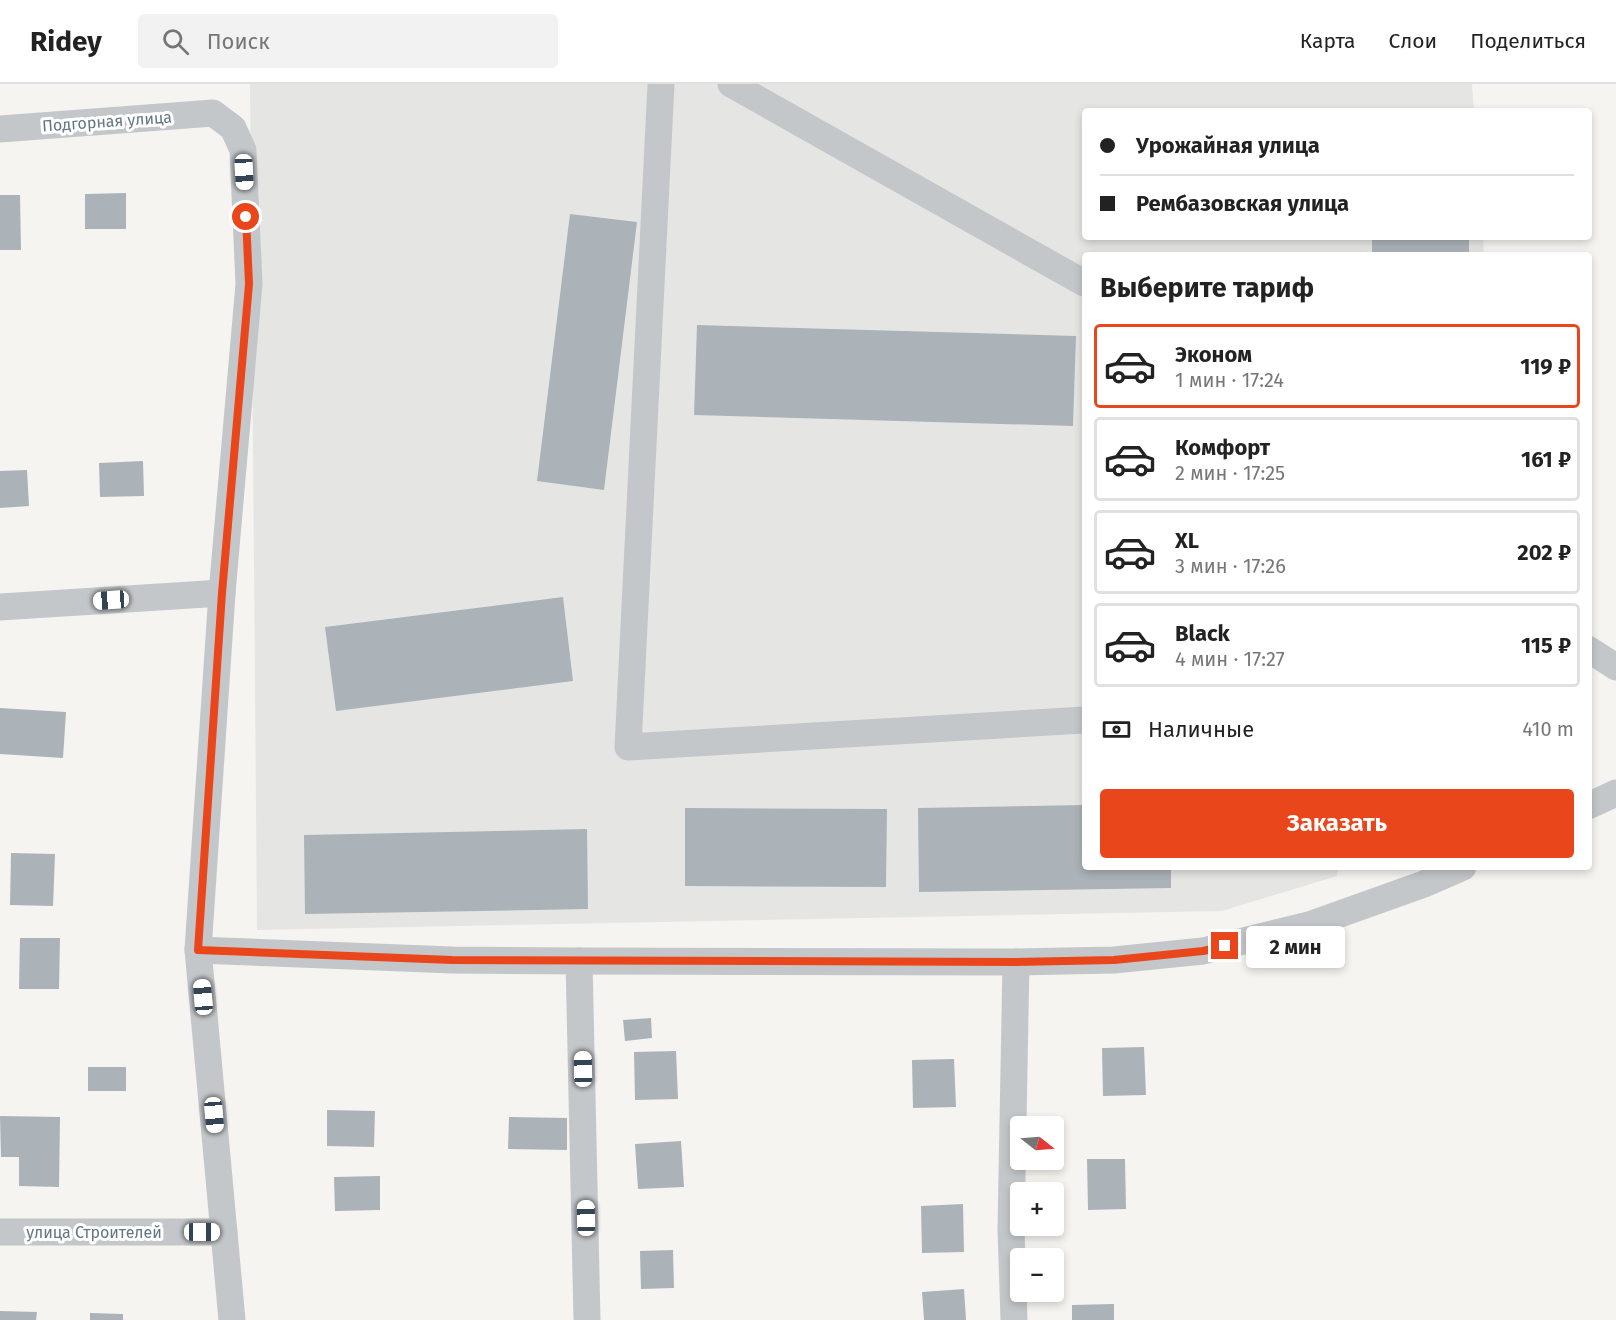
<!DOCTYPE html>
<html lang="ru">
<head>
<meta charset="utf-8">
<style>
  :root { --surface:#fff; --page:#f2f2f2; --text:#222; --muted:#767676; --line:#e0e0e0; --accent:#ea461b }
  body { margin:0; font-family:"Fira Sans",sans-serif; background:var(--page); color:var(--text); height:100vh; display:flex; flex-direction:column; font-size:22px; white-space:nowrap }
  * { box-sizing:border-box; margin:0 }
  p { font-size:20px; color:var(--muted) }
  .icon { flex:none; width:33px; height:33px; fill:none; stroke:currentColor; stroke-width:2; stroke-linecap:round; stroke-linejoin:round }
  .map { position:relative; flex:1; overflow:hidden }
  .drawer { position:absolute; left:1082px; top:168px; width:510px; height:618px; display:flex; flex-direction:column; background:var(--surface); border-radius:6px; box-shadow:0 3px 9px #0003 }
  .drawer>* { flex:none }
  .banner { position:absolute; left:1082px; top:24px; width:510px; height:132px; border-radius:6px; box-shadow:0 3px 9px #0003; display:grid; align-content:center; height:132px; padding:0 18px; background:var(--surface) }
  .needle { width:39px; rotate:107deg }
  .tools { position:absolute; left:1010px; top:1032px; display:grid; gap:12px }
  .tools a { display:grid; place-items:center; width:54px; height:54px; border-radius:6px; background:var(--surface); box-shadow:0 3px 9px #0003; font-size:30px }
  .end { position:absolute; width:27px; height:27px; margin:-14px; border:8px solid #ea461b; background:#fff; box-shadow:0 0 0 3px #fff }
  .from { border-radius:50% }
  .bubble { position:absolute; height:42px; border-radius:6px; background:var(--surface); box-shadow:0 3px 9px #0003; font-size:20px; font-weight:700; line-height:42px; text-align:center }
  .car { position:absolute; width:18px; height:36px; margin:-18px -9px; border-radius:8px; box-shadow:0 0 4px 2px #0007; background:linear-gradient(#fff 24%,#345 0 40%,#fff 0 76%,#345 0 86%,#fff 0) }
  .banner b { display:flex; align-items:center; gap:21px; height:57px; font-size:22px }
  .banner b+b { border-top:2px solid var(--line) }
  .banner i { width:15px; height:15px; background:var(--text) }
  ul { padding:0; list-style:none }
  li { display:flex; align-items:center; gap:18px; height:84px; margin:0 12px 9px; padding:0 6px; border:3px solid var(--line); border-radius:6px }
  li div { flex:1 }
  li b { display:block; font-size:22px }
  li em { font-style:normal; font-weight:700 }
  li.active { border-color:var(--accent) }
  li>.icon { width:54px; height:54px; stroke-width:1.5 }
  h2 { padding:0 18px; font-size:27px; line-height:72px }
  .pay { display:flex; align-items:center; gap:15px; height:66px; padding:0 18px; font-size:22px }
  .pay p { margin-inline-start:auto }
  .action { display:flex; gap:12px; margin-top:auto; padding:12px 18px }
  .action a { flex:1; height:69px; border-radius:6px; background:var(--accent); color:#fff; font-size:24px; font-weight:700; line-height:69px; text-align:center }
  header { display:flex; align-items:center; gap:36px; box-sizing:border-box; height:84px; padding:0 30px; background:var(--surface); border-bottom:2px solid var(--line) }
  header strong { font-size:28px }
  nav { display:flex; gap:33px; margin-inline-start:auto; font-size:21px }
  .search { width:420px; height:54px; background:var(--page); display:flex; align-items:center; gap:15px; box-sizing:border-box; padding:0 21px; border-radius:6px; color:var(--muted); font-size:22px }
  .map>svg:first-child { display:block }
  .built { fill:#e5e6e4 }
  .building { fill:#abb3b8 }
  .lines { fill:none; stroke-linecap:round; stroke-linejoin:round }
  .minor { stroke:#c4c7ca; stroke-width:27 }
  .route { stroke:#ea461b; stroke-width:8 }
  .labels { text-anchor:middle; stroke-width:6; stroke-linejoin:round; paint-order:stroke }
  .street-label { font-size:16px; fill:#627583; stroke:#fff }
</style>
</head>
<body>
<header>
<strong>Ridey</strong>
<div class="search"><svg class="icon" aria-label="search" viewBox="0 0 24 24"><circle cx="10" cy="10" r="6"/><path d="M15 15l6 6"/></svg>Поиск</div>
<nav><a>Карта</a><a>Слои</a><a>Поделиться</a></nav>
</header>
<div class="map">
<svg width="1616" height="1236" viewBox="0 0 1616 1236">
  <rect width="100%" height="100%" fill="#f5f4f0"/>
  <polygon class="built" points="250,0 1472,0 1474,27 1084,27 1084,153 1483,153 1484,171 1084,171 1084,783 1339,783 1337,792 1222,827 257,846"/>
  <g class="building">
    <polygon points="126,109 126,145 85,145 85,110"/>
    <polygon points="0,111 20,111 21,166 0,166"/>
    <polygon points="570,130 637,138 604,406 537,397"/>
    <rect x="1372" y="153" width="97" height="18"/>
    <polygon points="697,241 1076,252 1073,342 694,331"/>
    <polygon points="143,377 144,412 100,413 99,379"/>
    <polygon points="27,386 29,422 0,424 0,387"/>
    <polygon points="563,513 573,597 336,627 325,543"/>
    <polygon points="0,624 66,628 63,674 0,670"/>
    <polygon points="1084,721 1084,783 1171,783 1171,804 919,808 918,724"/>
    <polygon points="685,724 887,725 886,803 685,802"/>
    <polygon points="587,745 588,825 305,830 304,751"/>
    <polygon points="11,769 55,770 53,822 10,821"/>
    <polygon points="20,854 60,854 59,905 19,905"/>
    <polygon points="651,934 652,954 625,957 623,936"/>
    <polygon points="1144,963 1146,1011 1103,1012 1102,964"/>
    <polygon points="676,967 678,1015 635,1016 634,968"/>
    <polygon points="954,975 956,1023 913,1024 912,976"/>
    <rect x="88" y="983" width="38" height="24"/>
    <polygon points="327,1026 375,1027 374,1063 327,1062"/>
    <polygon points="0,1032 60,1033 59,1103 19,1102 19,1073 1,1073"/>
    <polygon points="509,1033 567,1034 567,1066 508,1065"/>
    <polygon points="681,1057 684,1103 638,1105 635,1060"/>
    <polygon points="1087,1075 1125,1075 1126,1125 1088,1126"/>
    <polygon points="380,1092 380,1126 335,1127 334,1093"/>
    <polygon points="963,1120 964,1168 922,1169 921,1122"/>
    <polygon points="673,1166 674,1204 641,1205 640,1167"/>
    <polygon points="964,1205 966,1236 924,1236 922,1208"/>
    <polygon points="1114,1220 1114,1236 1072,1236 1072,1221"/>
    <polygon points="0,1227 37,1228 36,1236 0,1236"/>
    <polygon points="90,1229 123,1230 123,1236 90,1236"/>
  </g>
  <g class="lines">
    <g class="minor">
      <polyline points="661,0 628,663 1084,636"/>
      <polyline points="731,0 1084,199"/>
      <polyline points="0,45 213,29 233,44 243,66 249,200 222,509 198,866 232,1236"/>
      <polyline points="0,523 222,509"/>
      <polyline points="1588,565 1616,583"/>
      <polyline points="1588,722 1616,709"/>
      <polyline points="198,866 452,876 579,877 1016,878 1114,876 1203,867 1312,840 1424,800 1463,783"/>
      <polyline points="579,877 587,1236"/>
      <polyline points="0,1148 224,1148"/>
      <polyline points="1014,1236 1011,1145 1016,878"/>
    </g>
  </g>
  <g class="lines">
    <polyline class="route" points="246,133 249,200 222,509 198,866 452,876 1016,878 1114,876 1203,867 1225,862"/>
  </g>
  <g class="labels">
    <g class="street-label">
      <text transform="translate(107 37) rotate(-4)" y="6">Подгорная улица</text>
      <text x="94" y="1154">улица Строителей</text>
    </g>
  </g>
</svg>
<div class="tools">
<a><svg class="needle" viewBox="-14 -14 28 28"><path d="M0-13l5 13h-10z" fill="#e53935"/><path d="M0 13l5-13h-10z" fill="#767676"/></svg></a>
<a>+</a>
<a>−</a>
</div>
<i class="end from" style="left:246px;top:133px"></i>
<i class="end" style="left:1225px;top:862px"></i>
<div class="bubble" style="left:1246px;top:842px;width:99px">2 мин</div>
<i class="car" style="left:244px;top:88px;rotate:177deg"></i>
<i class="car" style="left:111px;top:516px;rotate:266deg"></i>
<i class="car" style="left:203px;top:913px;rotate:355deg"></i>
<i class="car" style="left:583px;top:985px;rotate:359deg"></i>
<i class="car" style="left:214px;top:1031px;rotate:175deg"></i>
<i class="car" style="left:586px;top:1134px;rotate:359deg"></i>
<i class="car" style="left:202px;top:1148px;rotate:90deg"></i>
<div class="banner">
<b><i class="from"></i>Урожайная улица</b>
<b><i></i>Рембазовская улица</b>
</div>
<section class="drawer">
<h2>Выберите тариф</h2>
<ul>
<li class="active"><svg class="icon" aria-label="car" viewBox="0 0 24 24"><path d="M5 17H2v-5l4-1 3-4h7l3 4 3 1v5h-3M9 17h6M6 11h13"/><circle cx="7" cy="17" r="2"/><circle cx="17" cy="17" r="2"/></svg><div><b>Эконом</b><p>1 мин · 17:24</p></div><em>119 ₽</em></li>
<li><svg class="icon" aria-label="car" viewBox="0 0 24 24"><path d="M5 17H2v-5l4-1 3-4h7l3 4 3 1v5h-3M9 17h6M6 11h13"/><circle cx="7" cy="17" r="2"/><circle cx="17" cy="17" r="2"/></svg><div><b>Комфорт</b><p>2 мин · 17:25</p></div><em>161 ₽</em></li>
<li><svg class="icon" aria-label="car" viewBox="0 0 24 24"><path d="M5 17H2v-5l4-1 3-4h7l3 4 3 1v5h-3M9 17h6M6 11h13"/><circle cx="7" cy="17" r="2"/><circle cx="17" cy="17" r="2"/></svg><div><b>XL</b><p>3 мин · 17:26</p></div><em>202 ₽</em></li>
<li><svg class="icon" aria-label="car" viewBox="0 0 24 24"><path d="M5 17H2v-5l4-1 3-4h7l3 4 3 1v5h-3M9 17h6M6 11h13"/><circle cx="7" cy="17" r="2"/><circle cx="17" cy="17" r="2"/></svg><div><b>Black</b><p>4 мин · 17:27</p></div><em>115 ₽</em></li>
</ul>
<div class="pay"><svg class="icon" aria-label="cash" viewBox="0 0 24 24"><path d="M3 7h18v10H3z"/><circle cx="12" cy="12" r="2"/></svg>Наличные<p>410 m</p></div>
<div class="action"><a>Заказать</a></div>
</section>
</div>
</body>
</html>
